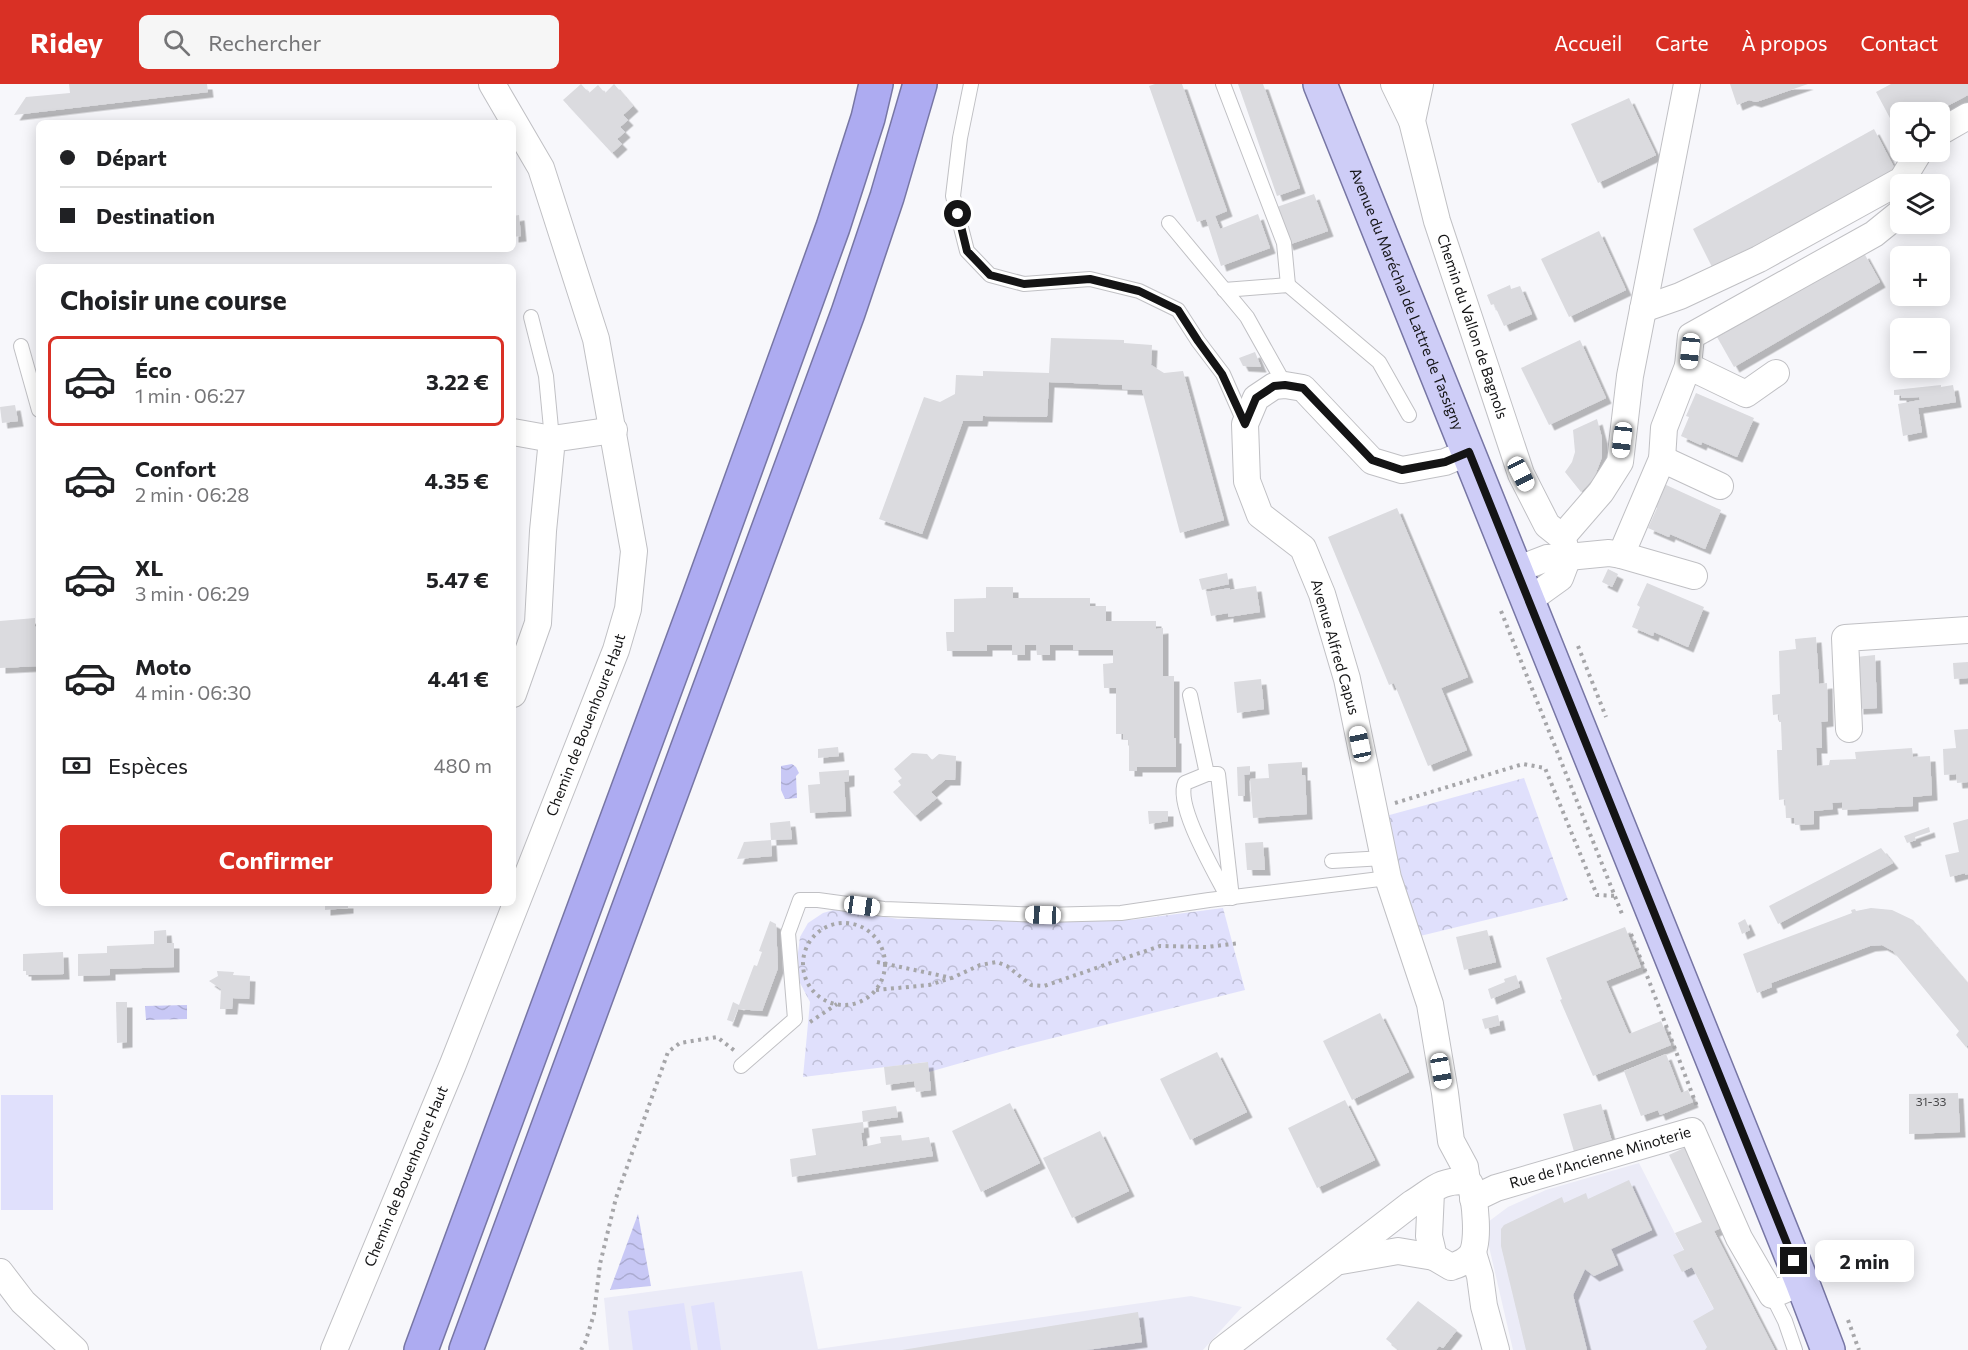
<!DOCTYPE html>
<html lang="fr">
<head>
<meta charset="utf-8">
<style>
  :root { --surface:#fff; --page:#f6f6f6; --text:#202124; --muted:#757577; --line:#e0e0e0; --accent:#d93025 }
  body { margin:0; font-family:Commissioner,sans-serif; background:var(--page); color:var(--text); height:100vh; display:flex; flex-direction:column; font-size:22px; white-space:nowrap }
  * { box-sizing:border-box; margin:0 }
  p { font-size:20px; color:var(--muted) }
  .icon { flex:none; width:33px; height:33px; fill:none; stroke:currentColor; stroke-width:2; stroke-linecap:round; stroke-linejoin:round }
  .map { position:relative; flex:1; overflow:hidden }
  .sheet { position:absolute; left:36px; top:180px; width:480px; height:642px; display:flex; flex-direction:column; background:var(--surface); border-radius:9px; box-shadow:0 3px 15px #0003 }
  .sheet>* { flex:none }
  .top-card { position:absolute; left:36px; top:36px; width:480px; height:132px; border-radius:9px; box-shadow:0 3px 15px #0003; display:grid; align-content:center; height:132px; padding:0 24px; background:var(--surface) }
  .controls { position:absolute; left:1890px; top:18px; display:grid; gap:12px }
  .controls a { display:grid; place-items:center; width:60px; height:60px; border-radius:9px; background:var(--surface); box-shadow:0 3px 15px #0003; font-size:30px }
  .end { position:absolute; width:27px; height:27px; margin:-14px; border:8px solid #141415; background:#fff; box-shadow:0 0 0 3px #fff }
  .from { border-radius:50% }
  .bubble { position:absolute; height:42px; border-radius:9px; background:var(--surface); box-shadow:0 3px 15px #0003; font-size:20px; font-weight:700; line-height:42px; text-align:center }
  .car { position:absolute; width:18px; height:36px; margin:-18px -9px; border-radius:8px; box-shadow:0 0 4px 2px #0007; background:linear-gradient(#fff 24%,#345 0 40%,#fff 0 76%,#345 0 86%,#fff 0) }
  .top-card b { display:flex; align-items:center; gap:21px; height:57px; font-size:22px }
  .top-card b+b { border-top:2px solid var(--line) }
  .top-card i { width:15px; height:15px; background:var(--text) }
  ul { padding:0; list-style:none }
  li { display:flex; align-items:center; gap:18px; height:90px; margin:0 12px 9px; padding:0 12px; border:3px solid transparent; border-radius:9px }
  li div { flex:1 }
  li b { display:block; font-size:22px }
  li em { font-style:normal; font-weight:700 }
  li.selected { border-color:var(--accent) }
  li>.icon { width:54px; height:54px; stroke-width:1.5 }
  h2 { padding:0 24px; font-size:27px; line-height:72px }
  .pay { display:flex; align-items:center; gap:15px; height:66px; padding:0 24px; font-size:22px }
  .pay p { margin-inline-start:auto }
  .action { display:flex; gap:12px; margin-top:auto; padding:12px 24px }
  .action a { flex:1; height:69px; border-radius:9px; background:var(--accent); color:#fff; font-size:24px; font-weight:700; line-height:69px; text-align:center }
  header { display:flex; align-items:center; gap:36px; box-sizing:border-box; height:84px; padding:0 30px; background:var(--accent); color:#fff }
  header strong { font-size:28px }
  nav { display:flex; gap:33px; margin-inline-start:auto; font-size:21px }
  .search { width:420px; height:54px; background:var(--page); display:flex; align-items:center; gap:15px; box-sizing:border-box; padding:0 21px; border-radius:9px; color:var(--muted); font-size:22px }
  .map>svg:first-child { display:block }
  .built { fill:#ebebf7 }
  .grass { fill:#e0e0fc }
  .forest { fill:url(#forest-crowns) }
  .water { fill:url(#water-waves) }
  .building { fill:#dbdbdf; filter:url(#shadow) }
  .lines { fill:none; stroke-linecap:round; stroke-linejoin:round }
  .lane-casing { stroke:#c0c0c4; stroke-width:16 }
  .street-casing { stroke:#c0c0c4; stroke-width:28 }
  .primary-casing { stroke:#7776a4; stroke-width:36 }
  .highway-casing { stroke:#7776a4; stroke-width:36 }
  .path { stroke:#a6a6a9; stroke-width:4; stroke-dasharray:3 4.5; stroke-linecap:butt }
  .lane { stroke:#fff; stroke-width:14 }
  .street { stroke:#fff; stroke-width:26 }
  .primary { stroke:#cecdf7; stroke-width:33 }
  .highway { stroke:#adabf1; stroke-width:33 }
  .route { stroke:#141415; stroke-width:8 }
  .labels { text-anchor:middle; stroke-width:4.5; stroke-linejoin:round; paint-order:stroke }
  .number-label { font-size:12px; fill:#464648 }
  .street-label { font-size:15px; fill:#141415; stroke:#fff }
</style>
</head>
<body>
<header>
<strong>Ridey</strong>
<div class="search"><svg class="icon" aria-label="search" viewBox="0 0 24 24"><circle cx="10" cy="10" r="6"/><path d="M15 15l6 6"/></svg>Rechercher</div>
<nav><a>Accueil</a><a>Carte</a><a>À propos</a><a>Contact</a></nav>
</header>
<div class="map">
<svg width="1968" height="1266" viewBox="0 0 1968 1266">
  <defs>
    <pattern id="forest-crowns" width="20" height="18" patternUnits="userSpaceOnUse" patternTransform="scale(1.5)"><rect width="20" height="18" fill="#e0e0fc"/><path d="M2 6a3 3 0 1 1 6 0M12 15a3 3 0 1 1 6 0" fill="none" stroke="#bfbfd7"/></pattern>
    <pattern id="water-waves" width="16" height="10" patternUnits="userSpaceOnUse" patternTransform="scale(1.5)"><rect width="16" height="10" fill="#c8c8f5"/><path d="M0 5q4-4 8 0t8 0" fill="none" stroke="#ababd1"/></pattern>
    <filter id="shadow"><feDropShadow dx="5.5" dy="5.5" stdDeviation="0" flood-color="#0004"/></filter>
  </defs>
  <rect width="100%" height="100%" fill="#f7f7fb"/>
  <g class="built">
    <polygon points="1639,1079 1713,1224 1745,1208 1775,1266 1513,1266 1484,1141 1508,1123 1546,1106"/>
    <polygon points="802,1187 818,1265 1191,1212 1242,1223 1203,1266 609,1266 604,1214"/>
  </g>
  <g class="grass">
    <rect x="1" y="1011" width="52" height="115"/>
    <polygon points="714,1218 721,1266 698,1266 691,1222"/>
    <polygon points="684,1219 691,1266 633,1266 628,1227"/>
  </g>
  <g class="forest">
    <polygon points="1524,694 1568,816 1416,853 1386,732"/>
    <polygon points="1223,824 1245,906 1021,962 929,988 927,978 803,993 810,918 799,897 798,869 800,853 808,839 823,829 837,825 898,835 940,834 1048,837 1131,836"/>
  </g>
  <g class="water">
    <polygon points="792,680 796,683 799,689 796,692 797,714 785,715 781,706 781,682"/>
    <polygon points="187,921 187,935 146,936 145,922"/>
    <polygon points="638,1130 651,1202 610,1206"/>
  </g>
  <g class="building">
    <polygon points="69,0 207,0 208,8 14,31 26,13 70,9"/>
    <polygon points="581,0 589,9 598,1 605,9 614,0 633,22 623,31 628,36 620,43 625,48 617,55 622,60 612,69 563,16"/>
    <polygon points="1155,0 1182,0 1227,127 1215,132 1220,145 1258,130 1270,164 1221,182 1206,135 1197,138 1149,2"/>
    <polygon points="1238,0 1263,0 1300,104 1277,112"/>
    <polygon points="1730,0 1808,0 1756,18 1749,16 1737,21"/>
    <polygon points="1891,0 1968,0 1968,11 1936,28 1900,28 1900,48 1898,49 1876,8"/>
    <polygon points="1629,14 1656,71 1598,99 1571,40"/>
    <polygon points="1874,45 1896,87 1714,187 1693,145"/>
    <polygon points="1314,110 1328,147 1288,161 1274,124"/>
    <polygon points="519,131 521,152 513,153 513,132"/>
    <polygon points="1599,147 1626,206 1569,233 1541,175"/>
    <polygon points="1864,169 1880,198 1734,283 1717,253"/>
    <polygon points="1510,201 1511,205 1520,202 1532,230 1504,242 1494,220 1491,221 1487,211"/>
    <polygon points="1051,254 1124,256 1124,259 1152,261 1151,281 1164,289 1183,287 1224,436 1180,449 1142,306 1122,305 1122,301 1049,298 1047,333 983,332 982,337 963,337 922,450 879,435 924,313 940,318 955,310 956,291 983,292 983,287 1049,289"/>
    <polygon points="1580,256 1606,314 1549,341 1521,284"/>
    <polygon points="1255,268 1261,283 1243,282 1239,274"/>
    <polygon points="1941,301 1941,303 1953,301 1956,318 1918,324 1922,348 1903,352 1898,320 1920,316 1919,313 1901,314 1901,311 1894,311 1894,306"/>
    <polygon points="1696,309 1754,334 1737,373 1702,358 1701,361 1681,352 1689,333 1686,332"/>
    <polygon points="15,321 18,337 2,339 0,323"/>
    <polygon points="1597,335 1602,354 1602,373 1594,394 1581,408 1565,388 1572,378 1575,368 1573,346"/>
    <polygon points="1664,400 1721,426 1705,465 1670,450 1669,453 1648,444 1657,424 1654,422"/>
    <polygon points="1397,424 1468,593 1441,604 1467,666 1428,682 1394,599 1389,601 1328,453"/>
    <polygon points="1608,485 1618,490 1612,503 1602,498"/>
    <polygon points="1227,489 1229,500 1202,506 1199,495"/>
    <polygon points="1647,499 1704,523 1688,563 1654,548 1653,552 1632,543 1640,523 1637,521"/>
    <polygon points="1256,502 1260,528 1228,533 1228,529 1211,532 1206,508 1230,504 1230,506"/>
    <polygon points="986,503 1013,503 1013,514 1090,514 1090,522 1106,522 1106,537 1156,537 1156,545 1163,544 1163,592 1174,592 1174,654 1176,654 1176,683 1137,683 1137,687 1129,687 1129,656 1123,656 1123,650 1116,650 1116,604 1104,604 1103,580 1113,579 1113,566 1073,566 1073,561 1050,561 1050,571 1037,571 1036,561 1025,561 1025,571 1012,571 1012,561 987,561 987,567 947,567 946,548 954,548 954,515 986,514"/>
    <polygon points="35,534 35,543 39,542 39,582 0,584 0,537"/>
    <polygon points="1816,553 1819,600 1827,599 1828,637 1821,638 1822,664 1816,664 1817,682 1829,681 1830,676 1856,675 1855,668 1912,664 1913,673 1930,672 1932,711 1913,713 1913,722 1842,726 1842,718 1832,719 1833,725 1814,727 1814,740 1795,741 1794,734 1786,734 1785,715 1779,716 1777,666 1782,666 1781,638 1779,638 1779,630 1773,631 1772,611 1780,610 1779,567 1796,565 1795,555"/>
    <polygon points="1875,571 1877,624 1858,625 1856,573"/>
    <polygon points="1968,578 1968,594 1954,595 1953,579"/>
    <polygon points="1261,595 1264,625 1237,629 1234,598"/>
    <polygon points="1968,645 1968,698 1957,699 1956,690 1944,691 1943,665 1956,664 1954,646"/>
    <polygon points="838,663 839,672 818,674 818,665"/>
    <polygon points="912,669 927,670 932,676 939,670 956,672 955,696 945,696 931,708 937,714 915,732 893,708 901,701 898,697 902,694 894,685"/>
    <polygon points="1302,678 1302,691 1305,691 1307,730 1253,734 1250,695 1269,694 1268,680"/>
    <polygon points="1250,682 1250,690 1244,691 1245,712 1238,712 1237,683"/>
    <polygon points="849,686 849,697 844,698 846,727 810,729 808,701 820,700 819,688"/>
    <polygon points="1148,727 1168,727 1168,737 1149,740"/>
    <polygon points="1968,735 1968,790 1965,791 1965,789 1950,793 1945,771 1959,768 1953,739"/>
    <polygon points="790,737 792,755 771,756 770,739"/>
    <polygon points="1929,743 1930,748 1915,753 1916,756 1907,759 1904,752"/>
    <polygon points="771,756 772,772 737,775 744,758"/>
    <polygon points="1263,758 1265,786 1247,786 1245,759"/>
    <polygon points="1881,764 1893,779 1778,840 1769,822"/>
    <polygon points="325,819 348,819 348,824 325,826"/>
    <polygon points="1871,824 1892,826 1913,836 1968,900 1968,961 1966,963 1956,951 1959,947 1893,867 1882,861 1870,862 1771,899 1772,903 1757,909 1743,870 1852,829 1851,826 1855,825 1856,827"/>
    <polygon points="1745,835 1750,846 1742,850 1738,839"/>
    <polygon points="770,837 776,840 778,884 762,927 738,925 733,938 727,936 733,918 739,921 754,881 757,882 762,868 759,867"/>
    <polygon points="1625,843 1641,883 1606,897 1629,950 1661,937 1671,961 1593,992 1560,916 1562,915 1546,874"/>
    <polygon points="166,846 167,859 174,859 174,883 110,885 110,891 78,892 78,870 107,869 107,862 154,860 154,847"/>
    <polygon points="1487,846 1496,878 1464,886 1456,853"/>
    <polygon points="63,868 64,890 26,891 26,887 23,887 23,870"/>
    <polygon points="217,887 234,888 233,891 250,892 249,915 233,914 232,925 220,925 221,905 209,897 218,892"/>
    <polygon points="1516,891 1520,903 1491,915 1488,905 1505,898 1504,895"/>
    <polygon points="116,918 127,918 127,958 117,959"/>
    <polygon points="1380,929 1409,988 1352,1016 1323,957"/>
    <polygon points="1498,931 1500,941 1485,945 1482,935"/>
    <polygon points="1217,968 1247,1028 1190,1056 1160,995"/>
    <polygon points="1666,970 1681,1009 1688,1006 1693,1018 1660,1031 1658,1026 1641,1032 1624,987"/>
    <polygon points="928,978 931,1006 916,1008 914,997 886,1001 884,983"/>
    <polygon points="1958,1009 1960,1048 1909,1050 1909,1010"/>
    <polygon points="1345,1016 1375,1076 1317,1104 1288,1044"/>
    <polygon points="1010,1019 1040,1079 981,1108 952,1047"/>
    <polygon points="1601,1020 1613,1061 1575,1071 1563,1030"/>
    <polygon points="896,1022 898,1033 863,1038 864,1048 861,1049 863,1063 881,1059 880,1053 901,1051 902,1057 929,1053 933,1072 792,1093 790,1075 816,1071 812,1045 863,1038 862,1027"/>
    <polygon points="1100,1047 1129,1107 1072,1134 1043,1074"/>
    <polygon points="1686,1063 1726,1142 1714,1147 1775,1266 1705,1266 1707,1263 1693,1237 1714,1225 1692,1183 1682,1188 1673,1171 1684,1166 1675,1149 1702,1138 1669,1071"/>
    <polygon points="1629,1096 1652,1146 1611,1165 1618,1181 1594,1192 1585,1185 1573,1211 1587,1266 1526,1266 1501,1162 1501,1145 1504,1141 1562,1113 1564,1119 1586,1109 1588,1115"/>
    <polygon points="1418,1217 1457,1246 1443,1264 1439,1262 1436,1266 1399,1266 1386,1255"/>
    <polygon points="1138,1228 1142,1258 1087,1266 902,1266"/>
  </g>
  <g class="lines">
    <defs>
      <g id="lane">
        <polyline points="971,0 960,54 953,112 967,167 990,191 1024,200 1090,195 1139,207 1178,226 1198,257 1223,290 1245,340"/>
        <polyline points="1223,0 1284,159 1288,201"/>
        <polyline points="1169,139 1247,233 1285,301"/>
        <polyline points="1224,206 1288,201 1379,278 1409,331"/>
        <polyline points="531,233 546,292 552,355"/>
        <polyline points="21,262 39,326"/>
        <polyline points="1190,611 1207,690"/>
        <polyline points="1332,777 1384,774"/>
        <path d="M1228,814C1216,790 1175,722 1185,699L1207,690H1218L1232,814"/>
        <polyline points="741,982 795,935 788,849 800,816 818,816 884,825 1043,831 1121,829 1209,816 1388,794"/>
        <polyline points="1772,1211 1785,1237 1795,1266"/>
      </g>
      <g id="street">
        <polyline points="1394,0 1412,37"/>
        <path id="s1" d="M1420,0L1412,37L1437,137L1521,390L1547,441L1562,453L1568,473L1609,469L1621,471L1694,492"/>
        <polyline points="1940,48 1968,32"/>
        <polyline points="1643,225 1680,212 1759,175 1902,96 1919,68"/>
        <polyline points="1688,282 1691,252 1874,150 1900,129"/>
        <polyline points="513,348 552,355"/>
        <polyline points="1662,375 1664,344 1688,282 1746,310 1776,289"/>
        <polyline points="1562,453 1601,408 1620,378 1630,292 1687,0"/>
        <polyline points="1621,471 1662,375 1720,402"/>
        <polyline points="1516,486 1547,474 1568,473 1560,494 1528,517"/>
        <polyline points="513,610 538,539 543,447 552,355 614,346"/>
        <polyline points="1849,645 1845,554 1968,546"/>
        <polyline points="1467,1097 1465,1083 1451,1057 1445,1009 1430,920 1388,794 1347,595 1322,510 1303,464 1260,431 1247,397 1245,340 1256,314 1274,302 1285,301 1303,304 1372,377 1402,386 1445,378 1469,368"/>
        <path id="s2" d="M1473,1115L1496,1104L1692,1047L1739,1154L1772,1211L1802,1198"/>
        <polyline points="1473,1169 1480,1192 1484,1222 1496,1266"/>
        <polyline points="1341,1177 1398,1167 1434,1173"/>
        <polyline points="0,1188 23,1218 75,1266"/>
        <path id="s3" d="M334,1266L453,980L616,566L628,525L634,467L596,255L541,84L492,0"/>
        <path d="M1222,1266L1411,1120C1433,1107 1438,1096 1467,1097L1470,1100C1475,1114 1480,1159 1471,1171C1466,1178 1459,1180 1451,1183L1434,1173L1429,1152L1431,1108"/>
      </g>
      <g id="primary">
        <path id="s4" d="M1320,0L1802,1198L1828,1266"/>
      </g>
      <g id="highway">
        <polyline points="421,1266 699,513 833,143 868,34 876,0"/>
        <polyline points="466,1266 848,229 887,113 920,0"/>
      </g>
    </defs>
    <use href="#lane" class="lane-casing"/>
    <use href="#street" class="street-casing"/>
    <use href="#primary" class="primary-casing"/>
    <use href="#highway" class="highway-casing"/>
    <g class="path">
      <polyline points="1501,527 1622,830"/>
      <polyline points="1578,562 1606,633"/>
      <polyline points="1395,719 1523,680 1545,684 1597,811 1617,812"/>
      <circle cx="844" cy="880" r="41"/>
      <polyline points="1631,850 1698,1025"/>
      <polyline points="877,878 952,894 980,881 997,878 1007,882 1031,901 1044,902 1160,862 1207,863 1240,859"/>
      <polyline points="876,906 929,901 951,894"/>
      <polyline points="810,938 837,920"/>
      <polyline points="1848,1236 1859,1266"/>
      <polyline points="581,1266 585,1259 594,1230 600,1180 616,1114 668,968 680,959 717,953 735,967"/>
    </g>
    <use href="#lane" class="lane"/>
    <use href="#street" class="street"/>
    <use href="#primary" class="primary"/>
    <use href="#highway" class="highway"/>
  </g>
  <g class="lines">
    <polyline class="route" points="958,130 967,167 990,191 1024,200 1090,195 1139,207 1178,226 1198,257 1222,290 1245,340 1256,314 1274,302 1285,301 1303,304 1372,376 1402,386 1445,378 1469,368 1794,1177"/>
  </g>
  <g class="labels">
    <g class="number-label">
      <text x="1931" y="1022">31-33</text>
    </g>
    <g class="street-label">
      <text dy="5" stroke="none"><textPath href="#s4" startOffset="232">Avenue du Maréchal de Lattre de Tassigny</textPath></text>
      <text dy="5" stroke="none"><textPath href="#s1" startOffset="252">Chemin du Vallon de Bagnols</textPath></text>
      <text transform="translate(1335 563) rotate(74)" y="5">Avenue Alfred Capus</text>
      <text dy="5" stroke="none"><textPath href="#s3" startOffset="674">Chemin de Bouenhoure Haut</textPath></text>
      <text dy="5" stroke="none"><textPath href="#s2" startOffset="134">Rue de l'Ancienne Minoterie</textPath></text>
      <text dy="5" stroke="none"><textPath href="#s3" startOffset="188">Chemin de Bouenhoure Haut</textPath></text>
    </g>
  </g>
</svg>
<div class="controls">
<a><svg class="icon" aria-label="locate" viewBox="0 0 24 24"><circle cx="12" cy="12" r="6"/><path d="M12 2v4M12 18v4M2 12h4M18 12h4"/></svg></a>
<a><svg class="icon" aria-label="layers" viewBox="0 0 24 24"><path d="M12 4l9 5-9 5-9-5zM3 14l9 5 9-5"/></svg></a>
<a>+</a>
<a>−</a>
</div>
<i class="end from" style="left:958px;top:130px"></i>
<i class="end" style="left:1794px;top:1177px"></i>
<div class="bubble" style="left:1815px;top:1156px;width:99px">2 min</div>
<i class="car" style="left:1690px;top:267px;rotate:186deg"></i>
<i class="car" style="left:1622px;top:356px;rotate:187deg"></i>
<i class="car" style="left:1521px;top:390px;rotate:153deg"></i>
<i class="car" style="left:1360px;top:660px;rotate:348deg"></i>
<i class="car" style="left:862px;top:822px;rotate:98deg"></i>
<i class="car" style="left:1043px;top:831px;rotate:272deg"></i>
<i class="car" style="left:1441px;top:987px;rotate:170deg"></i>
<div class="top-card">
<b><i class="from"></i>Départ</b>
<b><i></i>Destination</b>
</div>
<section class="sheet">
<h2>Choisir une course</h2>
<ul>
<li class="selected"><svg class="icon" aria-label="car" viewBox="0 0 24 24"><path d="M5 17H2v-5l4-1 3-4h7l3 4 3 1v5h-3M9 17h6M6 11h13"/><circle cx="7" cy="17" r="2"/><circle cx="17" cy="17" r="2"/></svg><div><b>Éco</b><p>1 min · 06:27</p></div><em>3.22 €</em></li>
<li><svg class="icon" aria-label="car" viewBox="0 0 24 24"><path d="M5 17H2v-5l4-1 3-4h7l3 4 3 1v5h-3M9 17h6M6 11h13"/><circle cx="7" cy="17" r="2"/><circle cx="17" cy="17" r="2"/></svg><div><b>Confort</b><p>2 min · 06:28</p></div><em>4.35 €</em></li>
<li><svg class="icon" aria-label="car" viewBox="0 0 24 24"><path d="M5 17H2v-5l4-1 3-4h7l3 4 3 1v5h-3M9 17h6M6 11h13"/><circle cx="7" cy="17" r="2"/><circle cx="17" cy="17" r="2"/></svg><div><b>XL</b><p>3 min · 06:29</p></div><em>5.47 €</em></li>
<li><svg class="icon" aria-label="car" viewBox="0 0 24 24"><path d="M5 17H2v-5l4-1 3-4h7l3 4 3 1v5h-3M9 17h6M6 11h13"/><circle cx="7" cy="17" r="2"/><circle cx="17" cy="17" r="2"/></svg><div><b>Moto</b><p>4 min · 06:30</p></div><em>4.41 €</em></li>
</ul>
<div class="pay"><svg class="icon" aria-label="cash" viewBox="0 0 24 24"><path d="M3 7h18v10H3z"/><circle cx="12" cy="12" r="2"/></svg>Espèces<p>480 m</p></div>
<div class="action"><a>Confirmer</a></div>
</section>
</div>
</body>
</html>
